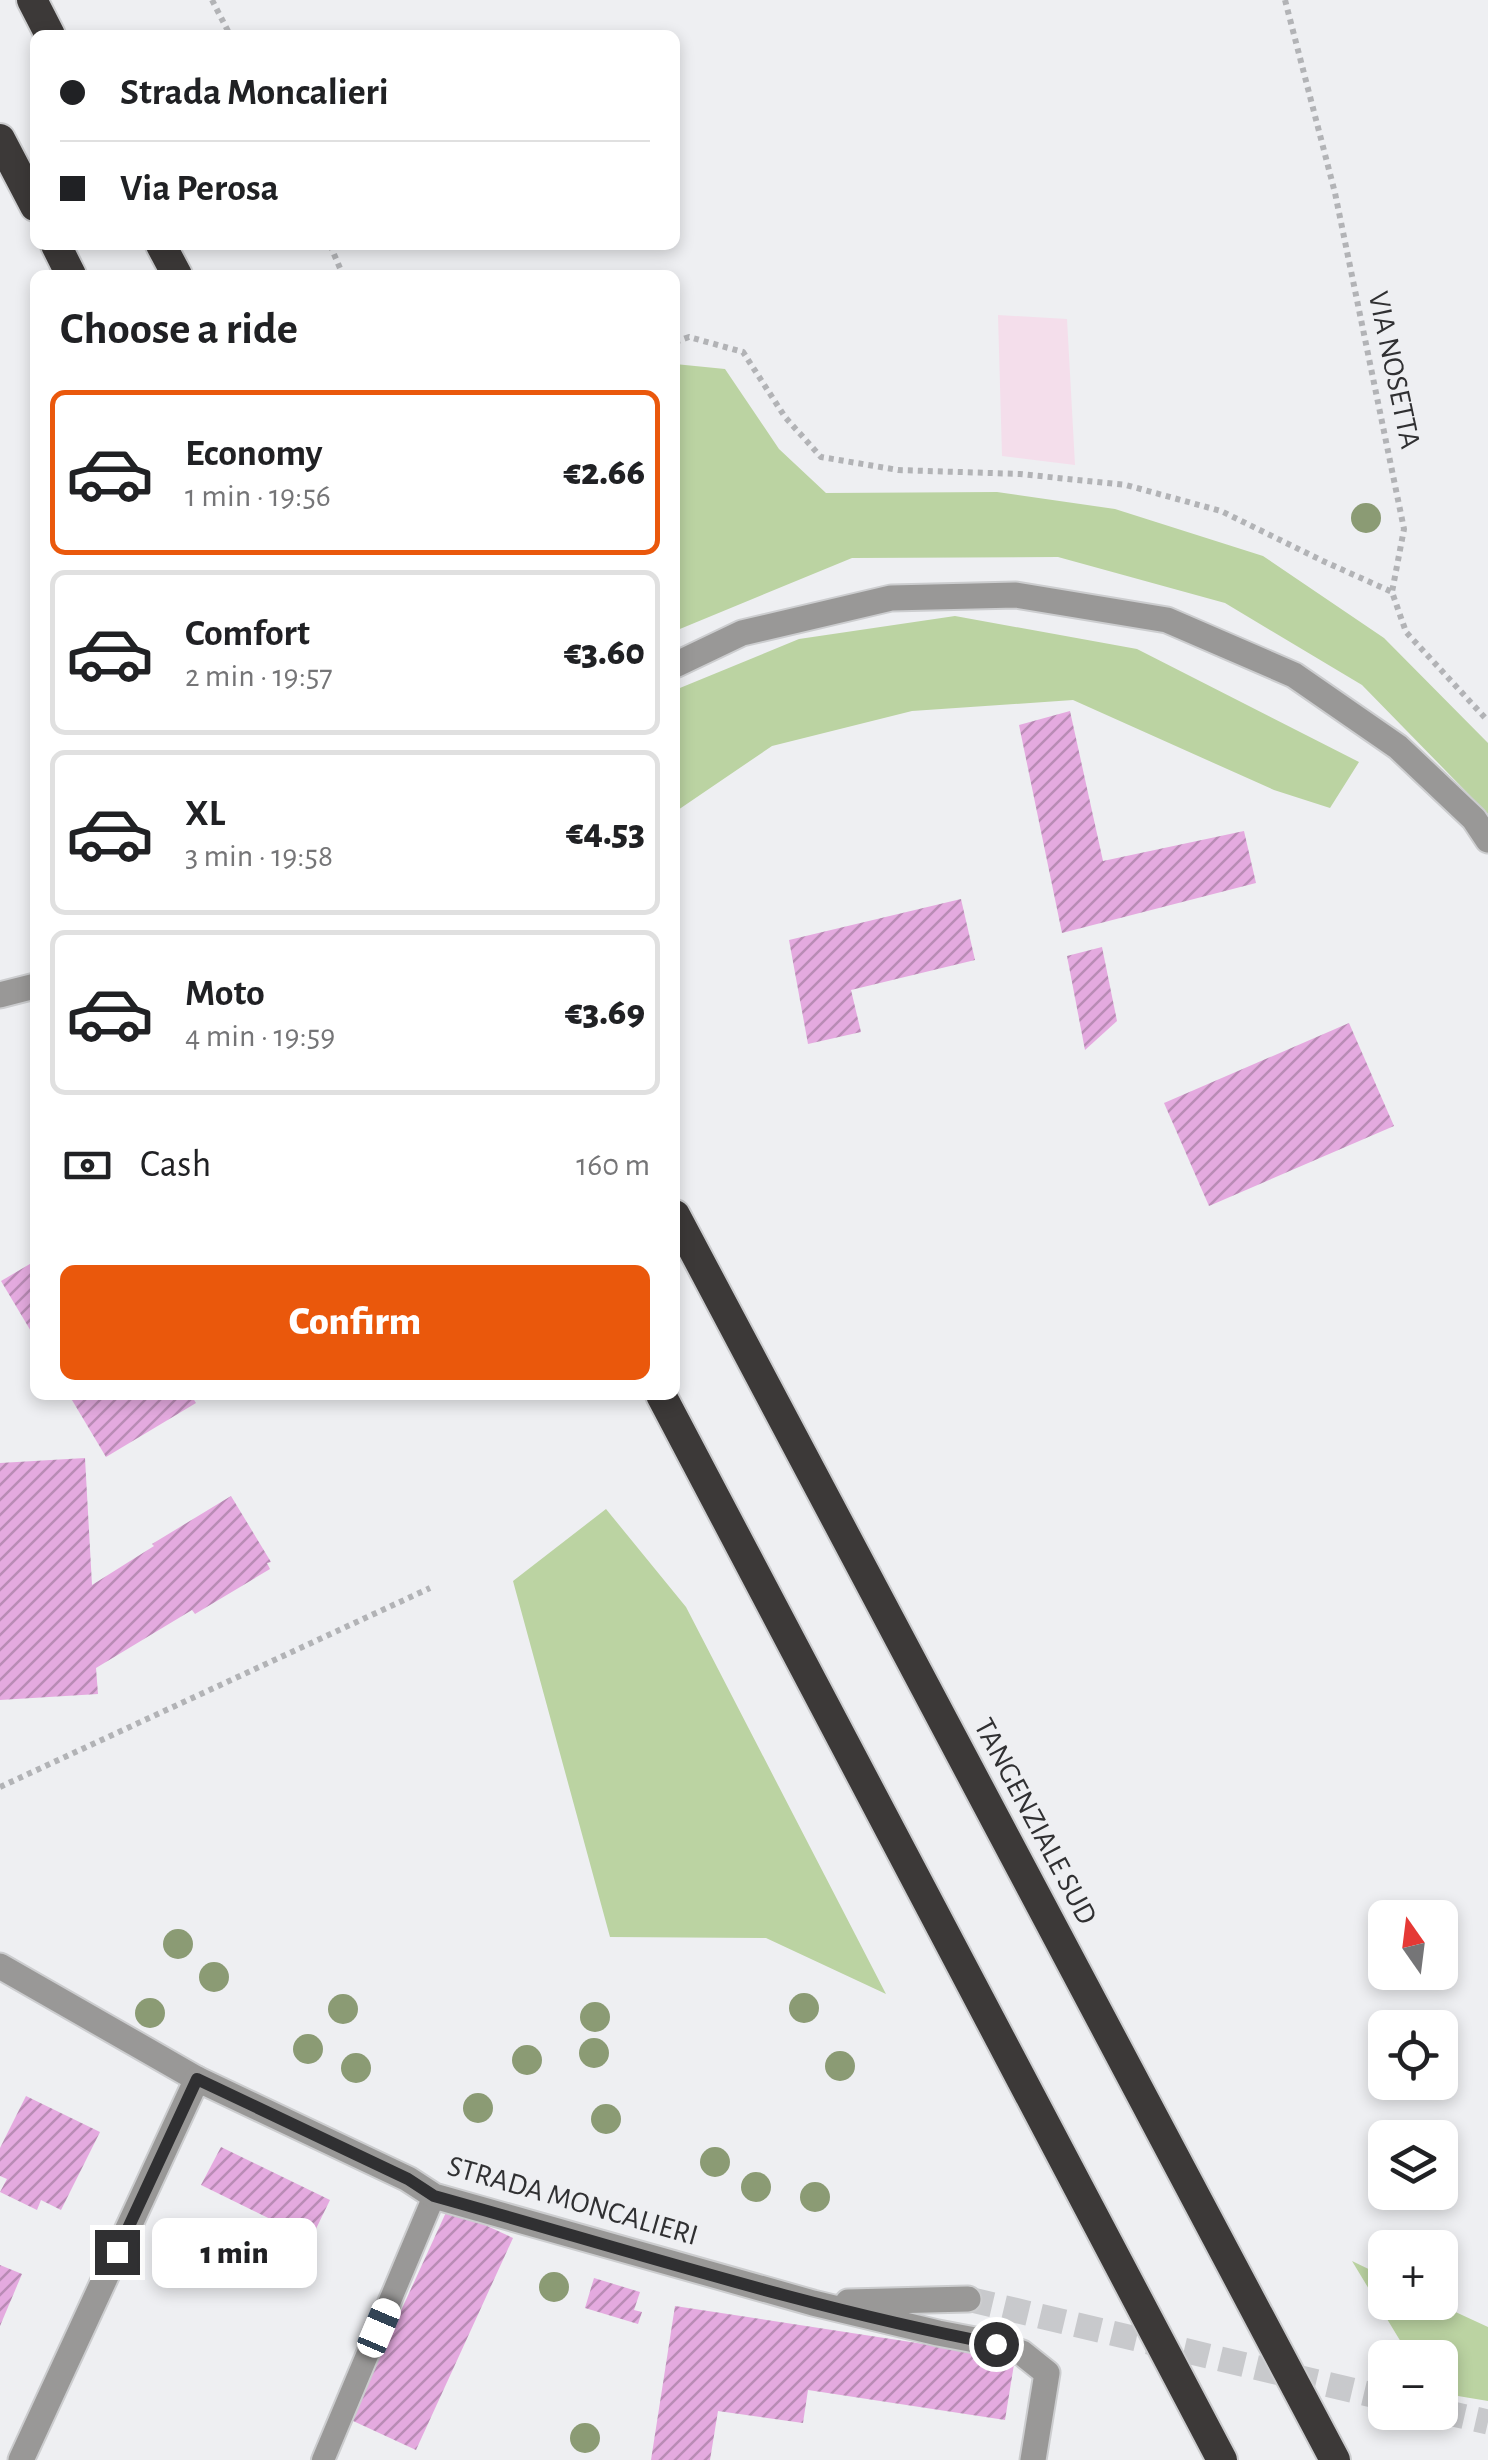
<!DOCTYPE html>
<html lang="en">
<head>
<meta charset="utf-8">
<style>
  :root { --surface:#fff; --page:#f2f2f2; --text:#202124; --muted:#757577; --line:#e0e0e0; --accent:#ea580c }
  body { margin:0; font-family:"Alegreya Sans",sans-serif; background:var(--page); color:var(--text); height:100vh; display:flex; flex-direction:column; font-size:38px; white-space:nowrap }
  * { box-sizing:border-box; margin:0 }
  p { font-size:32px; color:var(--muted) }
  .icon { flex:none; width:55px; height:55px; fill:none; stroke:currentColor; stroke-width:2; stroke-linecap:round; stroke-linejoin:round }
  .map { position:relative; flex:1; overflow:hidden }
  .details { position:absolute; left:30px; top:270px; width:650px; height:1130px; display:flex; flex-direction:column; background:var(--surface); border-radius:15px; box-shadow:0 5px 15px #0003 }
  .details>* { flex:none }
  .banner { position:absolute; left:30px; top:30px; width:650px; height:220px; border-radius:15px; box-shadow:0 5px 15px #0003; display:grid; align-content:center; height:220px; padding:0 30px; background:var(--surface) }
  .needle { width:65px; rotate:346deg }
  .tools { position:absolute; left:1368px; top:1900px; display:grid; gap:20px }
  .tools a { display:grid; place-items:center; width:90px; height:90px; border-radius:15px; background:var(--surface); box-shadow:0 5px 15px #0003; font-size:50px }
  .end { position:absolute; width:45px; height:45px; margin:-22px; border:12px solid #303032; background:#fff; box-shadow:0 0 0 5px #fff }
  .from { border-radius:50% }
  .bubble { position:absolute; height:70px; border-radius:15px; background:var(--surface); box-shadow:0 5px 15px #0003; font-size:32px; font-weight:800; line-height:70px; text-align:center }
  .car { position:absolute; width:30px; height:60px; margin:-30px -15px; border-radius:12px; box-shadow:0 0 8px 2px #0007; background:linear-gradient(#fff 24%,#345 0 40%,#fff 0 76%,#345 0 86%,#fff 0) }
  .banner b { display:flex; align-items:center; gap:35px; height:95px; font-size:38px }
  .banner b+b { border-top:2px solid var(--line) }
  .banner i { width:25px; height:25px; background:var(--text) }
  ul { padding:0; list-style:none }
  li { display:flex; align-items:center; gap:30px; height:165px; margin:0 20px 15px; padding:0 10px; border:5px solid var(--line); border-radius:15px }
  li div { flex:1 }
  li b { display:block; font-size:38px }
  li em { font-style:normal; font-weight:800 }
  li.on { border-color:var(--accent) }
  li>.icon { width:90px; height:90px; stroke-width:1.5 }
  h2 { padding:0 30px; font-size:45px; line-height:120px }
  .pay { display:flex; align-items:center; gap:25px; height:110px; padding:0 30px; font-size:38px }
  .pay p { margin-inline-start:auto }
  .button { display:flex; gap:20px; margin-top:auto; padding:20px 30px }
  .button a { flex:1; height:115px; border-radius:15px; background:var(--accent); color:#fff; font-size:40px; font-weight:800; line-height:115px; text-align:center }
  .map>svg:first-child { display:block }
  .industrial { fill:#f4deeb }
  .green { fill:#bbd3a2 }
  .building { fill:url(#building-hatch) }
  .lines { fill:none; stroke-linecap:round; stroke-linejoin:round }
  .street-tunnel { stroke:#c8c9cc; stroke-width:25; stroke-dasharray:25 12; stroke-linecap:butt }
  .lane-casing { stroke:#cccdcf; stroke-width:26 }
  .street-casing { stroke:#cccdcf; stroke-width:29 }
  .highway-casing { stroke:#cccdcf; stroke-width:34 }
  .path { stroke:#b2b3b6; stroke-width:6; stroke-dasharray:5 5; stroke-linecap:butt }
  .lane { stroke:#999897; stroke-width:22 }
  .street { stroke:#999897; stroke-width:25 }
  .highway { stroke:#3c3938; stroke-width:30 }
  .tree { fill:#8b9b74 }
  .route { stroke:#303032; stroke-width:12 }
  .labels { text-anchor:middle; stroke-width:9; stroke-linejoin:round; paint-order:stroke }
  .street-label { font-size:30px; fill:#303032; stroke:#eeeff2 }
</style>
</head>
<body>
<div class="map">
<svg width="1488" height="2460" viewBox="0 0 1488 2460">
  <defs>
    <pattern id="building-hatch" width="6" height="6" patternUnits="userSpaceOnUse" patternTransform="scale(2.5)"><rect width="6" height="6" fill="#e4aadf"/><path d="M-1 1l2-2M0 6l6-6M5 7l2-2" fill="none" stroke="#b98bb5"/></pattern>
  </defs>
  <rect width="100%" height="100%" fill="#eeeff2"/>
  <polygon class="industrial" points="998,315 1067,319 1075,465 1002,456"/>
  <g class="green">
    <polygon points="675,364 725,369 779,449 826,493 997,492 1115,509 1263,556 1384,638 1488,743 1488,814 1362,685 1225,603 1058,557 852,558 675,631"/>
    <polygon points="955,616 1137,649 1359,762 1330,808 1274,790 1073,700 912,711 772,746 675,812 675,690 799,639"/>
    <polygon points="606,1509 686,1607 886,1994 766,1938 610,1937 513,1581"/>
    <polygon points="1352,2261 1385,2277 1385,2302 1436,2303 1488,2327 1488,2401 1440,2393 1440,2358 1410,2357"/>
  </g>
  <g class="building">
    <polygon points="1070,711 1103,861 1244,831 1256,883 1062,933 1019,725"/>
    <polygon points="961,899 975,960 851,990 861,1032 808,1044 789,940"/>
    <polygon points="1102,947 1117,1021 1085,1050 1067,956"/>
    <polygon points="1349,1023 1394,1126 1209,1206 1164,1103"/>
    <polygon points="35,1261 35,1338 1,1281"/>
    <polygon points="69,1395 191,1395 196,1403 106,1457"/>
    <polygon points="85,1458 92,1585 154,1546 152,1544 231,1496 271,1562 267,1563 270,1569 195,1614 192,1610 96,1668 98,1694 0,1700 0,1463"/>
    <polygon points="26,2096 100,2132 61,2210 41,2200 37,2210 0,2192 7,2179 0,2176 0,2148"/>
    <polygon points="221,2147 330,2200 311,2239 201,2185"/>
    <polygon points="448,2208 513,2238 416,2450 351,2420"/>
    <polygon points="0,2265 22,2274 0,2326"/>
    <polygon points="594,2278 640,2292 634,2310 642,2312 638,2324 585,2308"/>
    <polygon points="675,2306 1015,2358 1005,2420 808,2390 803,2423 718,2411 710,2460 651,2460"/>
  </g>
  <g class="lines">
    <g class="street-tunnel">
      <polyline points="968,2299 1385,2398"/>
      <polyline points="1440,2411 1488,2422"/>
    </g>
    <defs>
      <polyline id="lane" points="323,2460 434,2196"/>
      <g id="street">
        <polyline points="675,665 742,633 891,598 1016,595 1167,620 1294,675 1398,747 1474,819 1488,840"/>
        <polyline points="0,995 35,986"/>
        <polyline points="0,1966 197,2079 408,2179 434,2196 813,2303 938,2333 996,2344 1022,2353 1047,2373 1033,2460"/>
        <polyline points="848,2302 968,2299"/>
        <polyline points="21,2460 197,2079"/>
      </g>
      <g id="highway">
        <polyline points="32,0 50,35"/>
        <polyline points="0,139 35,206"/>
        <polyline points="56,245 71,275"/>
        <polyline points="161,245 177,275"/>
        <polyline points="675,1215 1335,2460"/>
        <polyline points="661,1395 1222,2460"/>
      </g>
    </defs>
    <use href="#lane" class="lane-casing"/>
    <use href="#street" class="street-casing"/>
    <use href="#highway" class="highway-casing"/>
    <g class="path">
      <polyline points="212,0 230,35"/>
      <polyline points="1285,0 1335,193 1404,529 1392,592 1406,632 1488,721"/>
      <polyline points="330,245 343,275"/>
      <polyline points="675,342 689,337 743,352 785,417 821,457 898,470 1020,474 1126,485 1221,511 1323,561 1392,592"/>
      <polyline points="0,1787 430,1588"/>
    </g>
    <use href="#lane" class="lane"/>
    <use href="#street" class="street"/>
    <use href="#highway" class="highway"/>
  </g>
  <g class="tree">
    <circle cx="1366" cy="518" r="15"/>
    <circle cx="178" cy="1944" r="15"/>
    <circle cx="214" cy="1977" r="15"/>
    <circle cx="804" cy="2008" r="15"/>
    <circle cx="343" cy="2009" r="15"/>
    <circle cx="150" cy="2013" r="15"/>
    <circle cx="595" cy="2017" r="15"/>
    <circle cx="308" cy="2049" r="15"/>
    <circle cx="594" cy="2053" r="15"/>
    <circle cx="527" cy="2060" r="15"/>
    <circle cx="840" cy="2066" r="15"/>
    <circle cx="356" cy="2068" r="15"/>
    <circle cx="478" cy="2108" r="15"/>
    <circle cx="606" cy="2119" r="15"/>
    <circle cx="715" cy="2162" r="15"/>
    <circle cx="756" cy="2187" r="15"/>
    <circle cx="815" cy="2197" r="15"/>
    <circle cx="554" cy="2287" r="15"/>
    <circle cx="585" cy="2438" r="15"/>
  </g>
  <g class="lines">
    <path class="route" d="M117,2252L197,2079L408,2179L434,2196C621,2248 806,2308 996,2344"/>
  </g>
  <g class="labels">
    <g class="street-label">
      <text transform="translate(1395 370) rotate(78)" y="10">VIA NOSETTA</text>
      <text transform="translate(1036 1821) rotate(62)" y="10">TANGENZIALE SUD</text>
      <text transform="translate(573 2200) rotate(16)" y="10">STRADA MONCALIERI</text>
    </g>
  </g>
</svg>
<div class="tools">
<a><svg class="needle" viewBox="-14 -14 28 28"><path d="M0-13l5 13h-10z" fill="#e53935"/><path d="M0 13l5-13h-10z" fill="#757577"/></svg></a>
<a><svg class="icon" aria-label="locate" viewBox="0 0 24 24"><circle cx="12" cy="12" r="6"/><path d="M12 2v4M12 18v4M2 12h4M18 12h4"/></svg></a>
<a><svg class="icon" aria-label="layers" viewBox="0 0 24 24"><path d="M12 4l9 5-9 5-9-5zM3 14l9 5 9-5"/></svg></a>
<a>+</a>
<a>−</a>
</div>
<i class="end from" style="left:996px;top:2344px"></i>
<i class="end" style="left:117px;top:2252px"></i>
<div class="bubble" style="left:152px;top:2218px;width:165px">1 min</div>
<i class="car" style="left:379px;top:2328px;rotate:23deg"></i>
<div class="banner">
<b><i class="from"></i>Strada Moncalieri</b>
<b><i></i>Via Perosa</b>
</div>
<section class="details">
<h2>Choose a ride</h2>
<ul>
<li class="on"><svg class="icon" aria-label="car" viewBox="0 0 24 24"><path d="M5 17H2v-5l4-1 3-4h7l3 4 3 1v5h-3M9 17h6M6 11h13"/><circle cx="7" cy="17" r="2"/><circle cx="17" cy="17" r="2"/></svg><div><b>Economy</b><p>1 min · 19:56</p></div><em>€2.66</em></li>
<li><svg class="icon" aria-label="car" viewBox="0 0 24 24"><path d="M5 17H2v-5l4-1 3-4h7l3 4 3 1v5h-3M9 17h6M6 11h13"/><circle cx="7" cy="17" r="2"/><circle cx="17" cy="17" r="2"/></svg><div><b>Comfort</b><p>2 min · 19:57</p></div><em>€3.60</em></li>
<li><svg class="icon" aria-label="car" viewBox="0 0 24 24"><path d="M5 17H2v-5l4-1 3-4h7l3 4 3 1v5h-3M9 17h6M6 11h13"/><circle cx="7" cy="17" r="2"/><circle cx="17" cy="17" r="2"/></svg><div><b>XL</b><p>3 min · 19:58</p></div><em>€4.53</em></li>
<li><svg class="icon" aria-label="car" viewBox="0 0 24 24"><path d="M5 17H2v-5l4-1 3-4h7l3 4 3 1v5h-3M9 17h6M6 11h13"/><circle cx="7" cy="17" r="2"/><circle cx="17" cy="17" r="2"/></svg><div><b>Moto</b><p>4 min · 19:59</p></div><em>€3.69</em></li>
</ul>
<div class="pay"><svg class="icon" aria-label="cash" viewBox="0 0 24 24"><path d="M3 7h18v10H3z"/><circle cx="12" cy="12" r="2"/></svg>Cash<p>160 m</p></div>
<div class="button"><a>Confirm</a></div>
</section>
</div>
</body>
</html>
